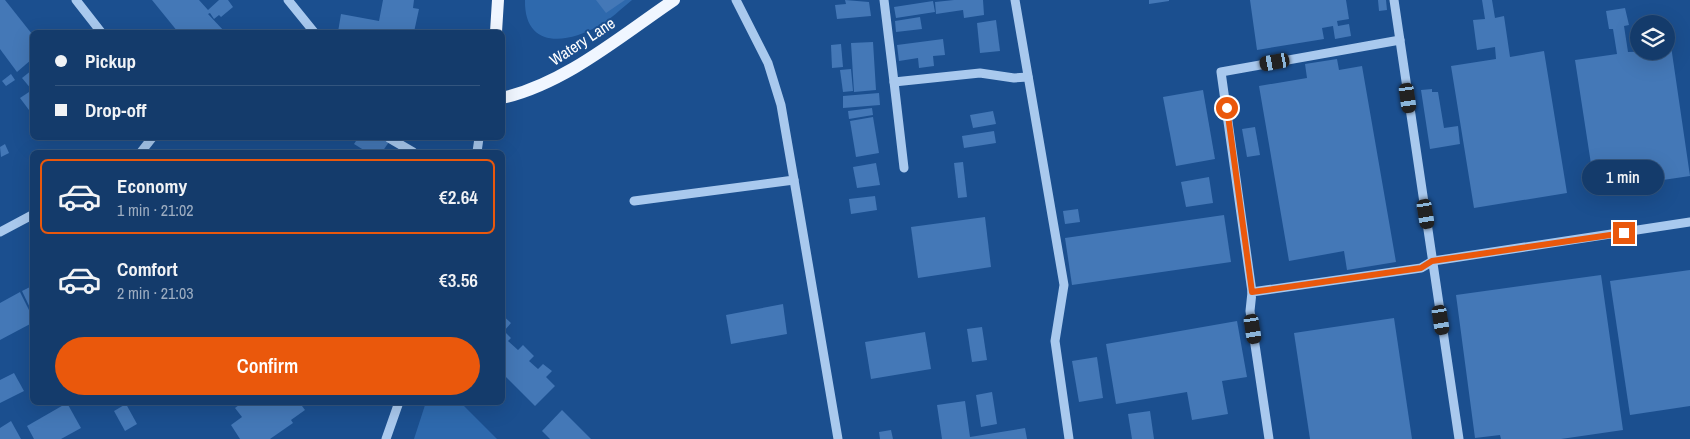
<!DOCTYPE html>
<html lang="en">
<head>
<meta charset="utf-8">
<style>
  :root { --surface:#143b6b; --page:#214673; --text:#f1f3f6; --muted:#9dadc1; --line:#33557e; --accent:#ea580c }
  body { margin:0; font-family:"Archivo Narrow",sans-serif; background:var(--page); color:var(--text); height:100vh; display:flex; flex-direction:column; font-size:19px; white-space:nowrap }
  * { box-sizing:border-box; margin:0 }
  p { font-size:16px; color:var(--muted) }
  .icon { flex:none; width:28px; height:28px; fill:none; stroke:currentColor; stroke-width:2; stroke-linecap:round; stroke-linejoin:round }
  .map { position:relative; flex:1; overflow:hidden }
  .side { position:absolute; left:30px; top:150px; width:475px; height:255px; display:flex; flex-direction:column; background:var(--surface); border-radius:8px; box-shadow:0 5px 20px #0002,0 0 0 1px var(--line) }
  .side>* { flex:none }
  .guide { position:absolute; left:30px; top:30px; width:475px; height:110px; border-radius:8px; box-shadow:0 5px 20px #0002,0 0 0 1px var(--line); display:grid; align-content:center; height:110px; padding:0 25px; background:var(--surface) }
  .controls { position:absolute; left:1630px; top:15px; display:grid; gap:10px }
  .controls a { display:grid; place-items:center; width:45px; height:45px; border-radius:50%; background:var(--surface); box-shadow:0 5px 20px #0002,0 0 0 1px var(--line); font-size:25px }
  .end { position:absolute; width:22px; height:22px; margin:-11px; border:6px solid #ea580c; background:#fff; box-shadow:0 0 0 2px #fff }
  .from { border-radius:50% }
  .bubble { position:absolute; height:35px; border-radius:18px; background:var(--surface); box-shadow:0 5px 20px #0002,0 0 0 1px var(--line); font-size:16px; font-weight:600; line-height:35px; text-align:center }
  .car { position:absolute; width:15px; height:30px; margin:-15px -8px; border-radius:6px; box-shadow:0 0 4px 1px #0007; background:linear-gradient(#222 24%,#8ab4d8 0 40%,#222 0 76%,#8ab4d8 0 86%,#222 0) }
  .guide b { display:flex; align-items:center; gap:18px; height:48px; font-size:19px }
  .guide b+b { border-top:1px solid var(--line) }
  .guide i { width:12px; height:12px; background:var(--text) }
  ul { padding:9px 0 0; list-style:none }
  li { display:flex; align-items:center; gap:15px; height:75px; margin:0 10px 8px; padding:0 15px; border:2px solid transparent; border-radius:8px }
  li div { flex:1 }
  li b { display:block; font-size:19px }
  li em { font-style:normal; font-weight:600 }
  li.on { border-color:var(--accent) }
  li>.icon { width:45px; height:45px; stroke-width:1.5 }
  .primary-button { display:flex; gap:10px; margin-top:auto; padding:10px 25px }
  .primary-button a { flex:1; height:58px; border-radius:30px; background:var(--accent); color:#fff; font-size:20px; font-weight:600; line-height:58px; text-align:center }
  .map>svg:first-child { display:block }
  .green { fill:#2e69ad }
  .building { fill:#4478b7 }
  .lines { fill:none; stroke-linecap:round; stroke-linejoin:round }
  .minor { stroke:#a9c9ee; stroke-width:9 }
  .major { stroke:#f0f6ff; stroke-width:12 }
  .route { stroke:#ea580c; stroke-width:6 }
  .labels { text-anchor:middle; stroke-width:4; stroke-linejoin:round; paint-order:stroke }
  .street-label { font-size:16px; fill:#fff; stroke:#1b4f8f }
</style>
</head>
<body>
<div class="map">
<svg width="1690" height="439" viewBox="0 0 1690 439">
  <rect width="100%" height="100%" fill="#1b4f8f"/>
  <g class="green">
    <path d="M525,0H632C621,9 610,20 598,26C567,44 524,49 525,0Z"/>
    <polygon points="426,402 461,403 497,439 414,439"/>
  </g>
  <g class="building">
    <polygon points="0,0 5,0 32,34 32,59 17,72 0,49"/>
    <polygon points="152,0 199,0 208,10 219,0 228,0 233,7 221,17 219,15 214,19 210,13 208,14 225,32 178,32"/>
    <polygon points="383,0 414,0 413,8 419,9 414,32 338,32 341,14 379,21"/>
    <polygon points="596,0 625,0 606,13"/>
    <polygon points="845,0 869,2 871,16 837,19 835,5 846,4"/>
    <polygon points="954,0 983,0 984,15 964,18 963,10 936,14 935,2"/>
    <polygon points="1149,0 1169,0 1169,1 1149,4"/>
    <polygon points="1250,0 1346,0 1349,19 1337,21 1338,26 1349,24 1351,36 1335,39 1333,26 1322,28 1324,39 1257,50"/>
    <polygon points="1378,0 1386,0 1387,10 1379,11"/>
    <polygon points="1482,0 1492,0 1495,18 1504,16 1510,57 1544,51 1567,193 1474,208 1451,66 1496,59 1495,47 1477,50 1473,20 1485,19"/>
    <polygon points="933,1 935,12 896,18 894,7"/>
    <polygon points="1625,8 1629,25 1624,26 1628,52 1666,51 1666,47 1671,46 1690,176 1595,190 1575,60 1617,54 1613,29 1609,29 1606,11"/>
    <polygon points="920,17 922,29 896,32 895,21"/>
    <polygon points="996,20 1000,51 980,53 977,23"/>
    <polygon points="943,39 945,55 933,56 934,66 919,68 918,58 899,61 897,45"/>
    <polygon points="873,42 876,90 854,92 851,43"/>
    <polygon points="841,44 843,67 832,68 831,45"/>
    <polygon points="1337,59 1339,70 1362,66 1396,262 1347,270 1344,251 1289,261 1259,86 1307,78 1305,64"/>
    <polygon points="851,69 853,91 843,92 840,70"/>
    <polygon points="32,70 32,114 20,98 32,90 22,78"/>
    <polygon points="11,74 15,80 6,86 2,81"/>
    <polygon points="1432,89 1432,92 1438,92 1444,128 1458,126 1460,144 1430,149 1421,90"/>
    <polygon points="1203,90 1215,159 1176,166 1163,97"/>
    <polygon points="879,93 880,105 843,108 843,96"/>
    <polygon points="872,108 873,115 849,119 848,111"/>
    <polygon points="993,111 996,124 973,128 970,115"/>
    <polygon points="873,117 879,153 856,157 850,121"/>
    <polygon points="1255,127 1260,155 1247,157 1242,129"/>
    <polygon points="994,131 996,143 964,148 962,136"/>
    <polygon points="358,138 382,138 389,142 382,152 367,152 354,144"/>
    <polygon points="5,144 9,153 1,157 0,147"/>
    <polygon points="963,162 967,197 958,198 954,163"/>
    <polygon points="876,163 880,185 857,188 853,167"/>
    <polygon points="1209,177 1213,203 1186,207 1181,182"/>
    <polygon points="875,196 877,210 851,214 849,199"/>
    <polygon points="1078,209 1080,222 1065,224 1063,211"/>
    <polygon points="1224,215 1231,262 1072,285 1065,238"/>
    <polygon points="985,217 991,267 918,278 911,227"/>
    <polygon points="1690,270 1690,406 1630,415 1610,281"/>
    <polygon points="1601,275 1623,430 1561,439 1501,439 1500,435 1475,438 1456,295"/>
    <polygon points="32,286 32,312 22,291"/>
    <polygon points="20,292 32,316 32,323 0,340 0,303"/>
    <polygon points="783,304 787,334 731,344 726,315"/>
    <polygon points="502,315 511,323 504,331 511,338 508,341 518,350 523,345 534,356 529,361 538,369 543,364 552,371 546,377 555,386 535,406 502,373"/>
    <polygon points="1394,318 1412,439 1310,439 1294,333"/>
    <polygon points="1237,321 1247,377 1222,381 1228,414 1192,420 1187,392 1116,404 1106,344"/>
    <polygon points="982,327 987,360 972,362 967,329"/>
    <polygon points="925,332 931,369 871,379 865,342"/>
    <polygon points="1097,357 1103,398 1079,402 1072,361"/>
    <polygon points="14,373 24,391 0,403 0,380"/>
    <polygon points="992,392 997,424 981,427 976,395"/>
    <polygon points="965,401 970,437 1025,428 1027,439 942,439 937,405"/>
    <polygon points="243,402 299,402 305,410 291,420 293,423 270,439 240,439 231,425 242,417 235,408"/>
    <polygon points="67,403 81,428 61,439 34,439 27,426"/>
    <polygon points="126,404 137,424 125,431 114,411"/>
    <polygon points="562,410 591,439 550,439 542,431"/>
    <polygon points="1150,411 1154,439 1132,439 1128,414"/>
    <polygon points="11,421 21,439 0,439 0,428"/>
    <polygon points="891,430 893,439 880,439 879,432"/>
  </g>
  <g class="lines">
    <g class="minor">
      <polyline points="76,0 101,32"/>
      <polyline points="288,0 314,32"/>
      <polyline points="884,0 894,82 980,73 1014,78 1028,77"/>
      <polyline points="1015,0 1064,285 1055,341 1069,439"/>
      <polyline points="1394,0 1459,439"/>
      <polyline points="894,82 904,168"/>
      <polyline points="389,138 413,152"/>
      <polyline points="141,152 152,138"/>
      <polyline points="477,152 479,138"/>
      <polyline points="794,180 838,439"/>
      <polyline points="634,201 794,180 781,105 768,63 736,0"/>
      <polyline points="0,232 32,215"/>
      <polyline points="1252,292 1221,72 1400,40"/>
      <polyline points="386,439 399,402"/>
      <polyline points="1269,439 1250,311 1252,292 1421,268 1433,261 1690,222"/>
    </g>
    <g class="major">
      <polyline points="496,32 498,0"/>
      <path d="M502,98C565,84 622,35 674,0"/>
    </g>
  </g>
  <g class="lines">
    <polyline class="route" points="1227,108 1252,292 1421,268 1432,261 1624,233"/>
  </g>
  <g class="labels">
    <g class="street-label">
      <text transform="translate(582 41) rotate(-33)" y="6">Watery Lane</text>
    </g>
  </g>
</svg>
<div class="controls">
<a><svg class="icon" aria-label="layers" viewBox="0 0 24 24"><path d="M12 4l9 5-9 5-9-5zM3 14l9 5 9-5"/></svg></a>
</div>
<i class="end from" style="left:1227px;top:108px"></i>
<i class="end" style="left:1624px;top:233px"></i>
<div class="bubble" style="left:1582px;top:160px;width:82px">1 min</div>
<i class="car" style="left:1275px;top:62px;rotate:260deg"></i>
<i class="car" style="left:1408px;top:98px;rotate:172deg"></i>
<i class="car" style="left:1426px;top:214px;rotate:171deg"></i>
<i class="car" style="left:1441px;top:320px;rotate:171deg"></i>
<i class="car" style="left:1253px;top:329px;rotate:171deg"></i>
<div class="guide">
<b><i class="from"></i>Pickup</b>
<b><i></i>Drop-off</b>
</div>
<section class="side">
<ul>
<li class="on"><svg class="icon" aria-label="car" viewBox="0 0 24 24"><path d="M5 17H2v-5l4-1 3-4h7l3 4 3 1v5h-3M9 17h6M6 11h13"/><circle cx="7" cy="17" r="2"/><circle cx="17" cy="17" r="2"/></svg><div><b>Economy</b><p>1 min · 21:02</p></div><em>€2.64</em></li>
<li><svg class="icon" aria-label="car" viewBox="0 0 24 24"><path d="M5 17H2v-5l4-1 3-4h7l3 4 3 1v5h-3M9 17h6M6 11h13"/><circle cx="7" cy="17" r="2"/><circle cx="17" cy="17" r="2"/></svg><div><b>Comfort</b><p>2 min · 21:03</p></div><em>€3.56</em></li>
</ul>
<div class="primary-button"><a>Confirm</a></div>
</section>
</div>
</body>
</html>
